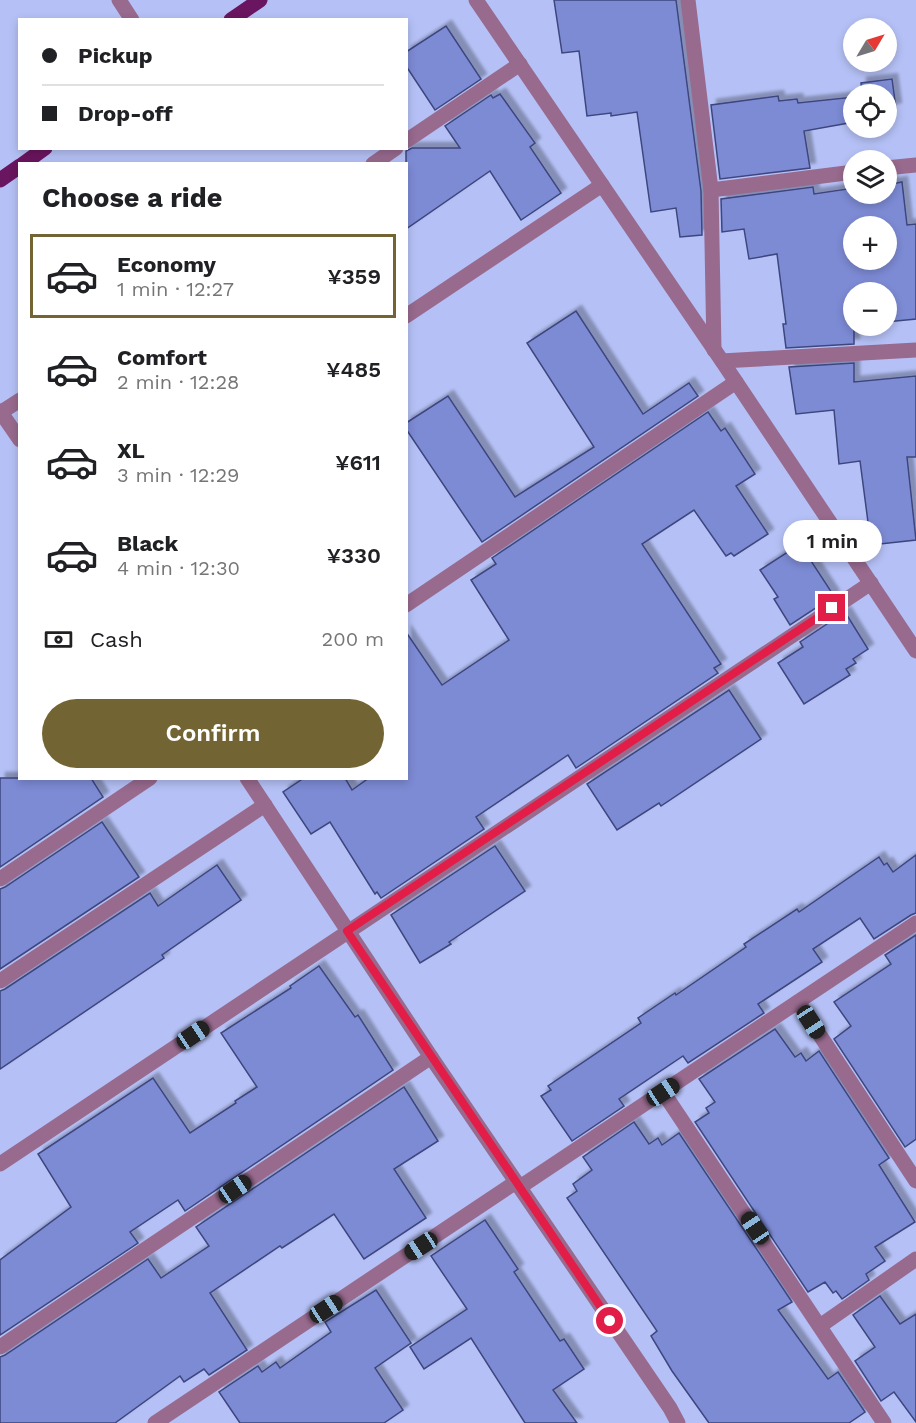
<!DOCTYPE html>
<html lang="en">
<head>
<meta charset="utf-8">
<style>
  :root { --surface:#fff; --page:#f2f2f2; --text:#202124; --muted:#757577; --line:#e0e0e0; --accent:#736533 }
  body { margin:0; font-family:"Work Sans",sans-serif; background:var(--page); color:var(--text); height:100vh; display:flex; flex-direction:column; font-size:22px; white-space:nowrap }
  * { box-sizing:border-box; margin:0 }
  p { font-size:20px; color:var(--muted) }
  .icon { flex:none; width:33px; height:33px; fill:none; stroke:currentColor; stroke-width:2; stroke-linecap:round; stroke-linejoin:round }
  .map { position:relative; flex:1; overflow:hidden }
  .side { position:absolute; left:18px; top:162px; width:390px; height:618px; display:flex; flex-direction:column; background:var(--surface); border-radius:0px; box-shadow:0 3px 9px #0003 }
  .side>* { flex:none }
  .top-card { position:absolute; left:18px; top:18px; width:390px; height:132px; border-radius:0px; box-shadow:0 3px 9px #0003; display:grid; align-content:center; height:132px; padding:0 24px; background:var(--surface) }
  .needle { width:39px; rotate:52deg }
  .tools { position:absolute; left:843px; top:18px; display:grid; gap:12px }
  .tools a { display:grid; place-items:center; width:54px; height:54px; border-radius:50%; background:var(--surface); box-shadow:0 3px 9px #0003; font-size:30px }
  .end { position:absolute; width:27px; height:27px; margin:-14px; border:8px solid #e11d48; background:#fff; box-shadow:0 0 0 3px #fff }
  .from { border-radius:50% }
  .bubble { position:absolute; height:42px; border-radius:21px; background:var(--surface); box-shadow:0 3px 9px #0003; font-size:20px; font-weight:600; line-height:42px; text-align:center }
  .car { position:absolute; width:18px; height:36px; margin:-18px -9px; border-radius:8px; box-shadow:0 0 4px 2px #0007; background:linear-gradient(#222 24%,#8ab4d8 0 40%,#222 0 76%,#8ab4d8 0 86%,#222 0) }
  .top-card b { display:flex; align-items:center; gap:21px; height:57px; font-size:22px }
  .top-card b+b { border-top:2px solid var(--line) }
  .top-card i { width:15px; height:15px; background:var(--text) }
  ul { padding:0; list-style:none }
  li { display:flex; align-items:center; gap:18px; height:84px; margin:0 12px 9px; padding:0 12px; border:3px solid transparent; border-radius:0px }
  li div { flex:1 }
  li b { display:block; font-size:22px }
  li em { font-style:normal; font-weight:600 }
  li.selected { border-color:var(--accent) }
  li>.icon { width:54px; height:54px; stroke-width:1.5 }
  h2 { padding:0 24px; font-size:27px; line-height:72px }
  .pay { display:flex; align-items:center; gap:15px; height:66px; padding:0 24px; font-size:22px }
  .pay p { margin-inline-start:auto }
  .action { display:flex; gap:12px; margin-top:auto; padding:12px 24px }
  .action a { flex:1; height:69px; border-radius:36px; background:var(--accent); color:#fff; font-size:24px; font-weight:600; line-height:69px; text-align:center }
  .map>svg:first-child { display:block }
  .building { fill:#7d8bd5; stroke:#3d467e; stroke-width:1.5; fill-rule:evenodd; filter:url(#shadow) }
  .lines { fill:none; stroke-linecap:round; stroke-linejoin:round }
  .street { stroke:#986a8e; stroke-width:15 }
  .primary { stroke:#6a155f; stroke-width:15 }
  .route { stroke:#e11d48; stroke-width:8 }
</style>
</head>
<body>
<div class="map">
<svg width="916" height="1423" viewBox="0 0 916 1423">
  <defs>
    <filter id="shadow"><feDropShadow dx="5.5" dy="-5.5" stdDeviation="1.5" flood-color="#0004"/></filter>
  </defs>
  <rect width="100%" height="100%" fill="#b5c1f6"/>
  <g class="building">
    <polygon points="554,0 676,0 701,191 702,235 680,237 676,208 651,212 637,112 611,116 611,113 587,116 579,51 562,53"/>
    <polygon points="446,26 481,79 435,110 406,66 406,52"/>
    <polygon points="892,79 896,108 886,110 886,94 862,94 861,83"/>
    <polygon points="500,94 535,143 530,147 561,193 521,220 490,171 406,229 406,151 412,148 460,148 445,126 491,95 493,98"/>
    <polygon points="778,96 779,101 797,99 798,103 854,97 854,122 804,131 810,168 720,179 711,105"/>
    <path d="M891,182V184L902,182L907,225L916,224V319L886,322V292H854V326H858H854V344L786,348L783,324H786L777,254L749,259L744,229L722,232L721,199L813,187L814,194L854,188V194H886V183ZM854,226H886V260H854Z"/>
    <polygon points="576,311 643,414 689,383 698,396 482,542 406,429 406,423 448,396 515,497 594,447 527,343"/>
    <polygon points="854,363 854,382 916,376 916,457 907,457 916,540 871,545 860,461 839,464 834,410 796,414 789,367"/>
    <polygon points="708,412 721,431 725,428 755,474 736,486 768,534 734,556 731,553 726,556 694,510 642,544 721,664 714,668 718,673 576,768 568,755 476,817 484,829 381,898 377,892 375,894 330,822 311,834 283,792 304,778 345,778 352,790 369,778 406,778 406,632 442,685 509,640 471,580 496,564 492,558"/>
    <polygon points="800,544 834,596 790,625 774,599 778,597 760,570"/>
    <polygon points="845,612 868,649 853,659 856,663 846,669 850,675 804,704 778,663 803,647 800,642"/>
    <polygon points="729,690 761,739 661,806 659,803 617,830 587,784"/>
    <polygon points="0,778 91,778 103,797 0,867"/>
    <polygon points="102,822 139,877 0,969 0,889 5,887"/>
    <polygon points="495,846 525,891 449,942 451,944 420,963 391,915"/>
    <polygon points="916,855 916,913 911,915 874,939 860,918 813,949 822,962 758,1004 764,1013 688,1063 683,1056 619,1099 624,1106 572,1141 541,1096 551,1090 548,1086 641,1023 638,1018 675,993 676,995 746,947 744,944 797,909 799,912 879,857 884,865 887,863 893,872"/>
    <polygon points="217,865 241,900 162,955 164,958 0,1069 0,991 5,989 150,893 158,906"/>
    <polygon points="916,935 916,1139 905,1147 834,1039 851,1026 834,1002 891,964 885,955"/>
    <polygon points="319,966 355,1017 358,1015 393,1070 185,1211 178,1200 130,1232 138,1243 0,1335 0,1260 71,1207 38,1154 153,1078 190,1133 236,1103 235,1101 257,1087 221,1033 291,988 290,986"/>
    <polygon points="775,1029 795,1057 801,1053 806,1061 819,1051 889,1158 879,1165 915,1222 875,1247 885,1261 866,1274 869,1280 842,1299 836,1291 833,1293 825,1282 808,1292 695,1122 709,1113 706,1108 715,1102 699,1079"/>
    <polygon points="404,1087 438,1141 394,1169 426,1218 364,1259 334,1214 282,1248 280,1246 210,1293 247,1350 209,1375 204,1369 184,1382 180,1376 115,1423 0,1423 0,1357 5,1355 148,1259 161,1278 209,1246 196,1227"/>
    <polygon points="634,1122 649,1144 658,1138 662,1145 679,1133 792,1302 778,1310 828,1379 838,1372 865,1412 849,1423 709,1423 672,1371 651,1336 657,1331 567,1198 577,1191 573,1184 592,1170 583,1157"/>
    <polygon points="485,1220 518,1269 514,1272 560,1341 564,1339 584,1369 553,1390 577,1423 525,1423 471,1338 424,1369 410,1347 467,1309 431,1256"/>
    <polygon points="376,1290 411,1343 375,1368 403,1410 384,1423 240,1423 219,1392 258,1366 262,1372 276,1362 280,1368 331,1332 325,1322"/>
    <polygon points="880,1296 900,1324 916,1314 916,1422 894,1392 881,1401 855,1361 875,1347 853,1315"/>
  </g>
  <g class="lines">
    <g class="street">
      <polyline points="119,0 132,20"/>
      <polyline points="476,0 722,361 916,651"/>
      <polyline points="688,0 711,190 714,350"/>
      <polyline points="406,141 520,64"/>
      <polyline points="373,164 396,148"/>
      <polyline points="886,168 916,165"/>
      <polyline points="711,190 854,172"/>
      <polyline points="406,316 602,185"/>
      <polyline points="722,361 916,350"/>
      <polyline points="0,411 20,440"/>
      <polyline points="0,413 20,400"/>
      <polyline points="406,605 736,382"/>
      <polyline points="247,778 431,1057 670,1408 678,1423"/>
      <polyline points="0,879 150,778"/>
      <polyline points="0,981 265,805"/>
      <polyline points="798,1002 916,1181"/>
      <polyline points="663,1092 884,1423"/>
      <polyline points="0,1164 871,583"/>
      <polyline points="520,1187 916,923"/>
      <polyline points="820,1326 916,1259"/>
      <polyline points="0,1347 431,1057"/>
      <polyline points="155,1423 516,1182"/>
    </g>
    <g class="primary">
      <polyline points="231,20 260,0"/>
      <polyline points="23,164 45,148"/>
      <polyline points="0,180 20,166"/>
    </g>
  </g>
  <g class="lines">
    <polyline class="route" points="610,1321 347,931 832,608"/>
  </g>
</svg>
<div class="tools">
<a><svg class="needle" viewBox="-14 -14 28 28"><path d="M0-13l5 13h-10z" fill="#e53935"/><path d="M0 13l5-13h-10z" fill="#757577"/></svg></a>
<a><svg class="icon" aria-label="locate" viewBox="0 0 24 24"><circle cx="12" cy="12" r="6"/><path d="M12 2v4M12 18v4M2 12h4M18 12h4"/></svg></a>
<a><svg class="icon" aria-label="layers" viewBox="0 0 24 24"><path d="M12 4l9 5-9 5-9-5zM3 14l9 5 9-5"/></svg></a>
<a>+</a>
<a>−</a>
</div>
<i class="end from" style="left:610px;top:1321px"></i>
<i class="end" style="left:832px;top:608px"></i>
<div class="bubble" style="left:783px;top:520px;width:99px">1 min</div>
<i class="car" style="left:811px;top:1022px;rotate:147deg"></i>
<i class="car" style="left:193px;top:1035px;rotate:56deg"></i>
<i class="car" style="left:663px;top:1092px;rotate:57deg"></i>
<i class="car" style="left:235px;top:1189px;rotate:56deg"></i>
<i class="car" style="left:755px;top:1228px;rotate:326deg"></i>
<i class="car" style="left:421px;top:1246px;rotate:237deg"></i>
<i class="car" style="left:326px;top:1309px;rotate:57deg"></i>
<div class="top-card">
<b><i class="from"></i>Pickup</b>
<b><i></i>Drop-off</b>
</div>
<section class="side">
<h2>Choose a ride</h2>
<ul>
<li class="selected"><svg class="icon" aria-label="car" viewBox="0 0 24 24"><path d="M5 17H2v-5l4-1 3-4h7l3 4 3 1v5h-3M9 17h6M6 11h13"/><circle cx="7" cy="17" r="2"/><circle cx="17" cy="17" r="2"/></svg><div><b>Economy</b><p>1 min · 12:27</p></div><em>¥359</em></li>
<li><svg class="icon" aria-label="car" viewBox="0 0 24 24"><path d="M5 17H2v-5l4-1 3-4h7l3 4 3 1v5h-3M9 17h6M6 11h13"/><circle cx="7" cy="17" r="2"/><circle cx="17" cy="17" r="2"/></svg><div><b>Comfort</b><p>2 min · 12:28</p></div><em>¥485</em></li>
<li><svg class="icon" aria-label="car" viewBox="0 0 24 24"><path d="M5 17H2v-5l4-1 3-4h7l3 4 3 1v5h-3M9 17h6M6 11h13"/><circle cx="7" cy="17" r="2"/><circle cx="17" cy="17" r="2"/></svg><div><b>XL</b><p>3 min · 12:29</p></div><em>¥611</em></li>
<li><svg class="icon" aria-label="car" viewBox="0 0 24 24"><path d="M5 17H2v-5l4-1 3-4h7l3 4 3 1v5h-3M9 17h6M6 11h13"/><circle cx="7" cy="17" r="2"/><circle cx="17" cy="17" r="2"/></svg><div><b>Black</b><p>4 min · 12:30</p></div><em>¥330</em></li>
</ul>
<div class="pay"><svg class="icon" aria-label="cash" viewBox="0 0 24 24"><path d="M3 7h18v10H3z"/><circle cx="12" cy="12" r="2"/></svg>Cash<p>200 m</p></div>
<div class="action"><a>Confirm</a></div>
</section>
</div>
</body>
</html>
